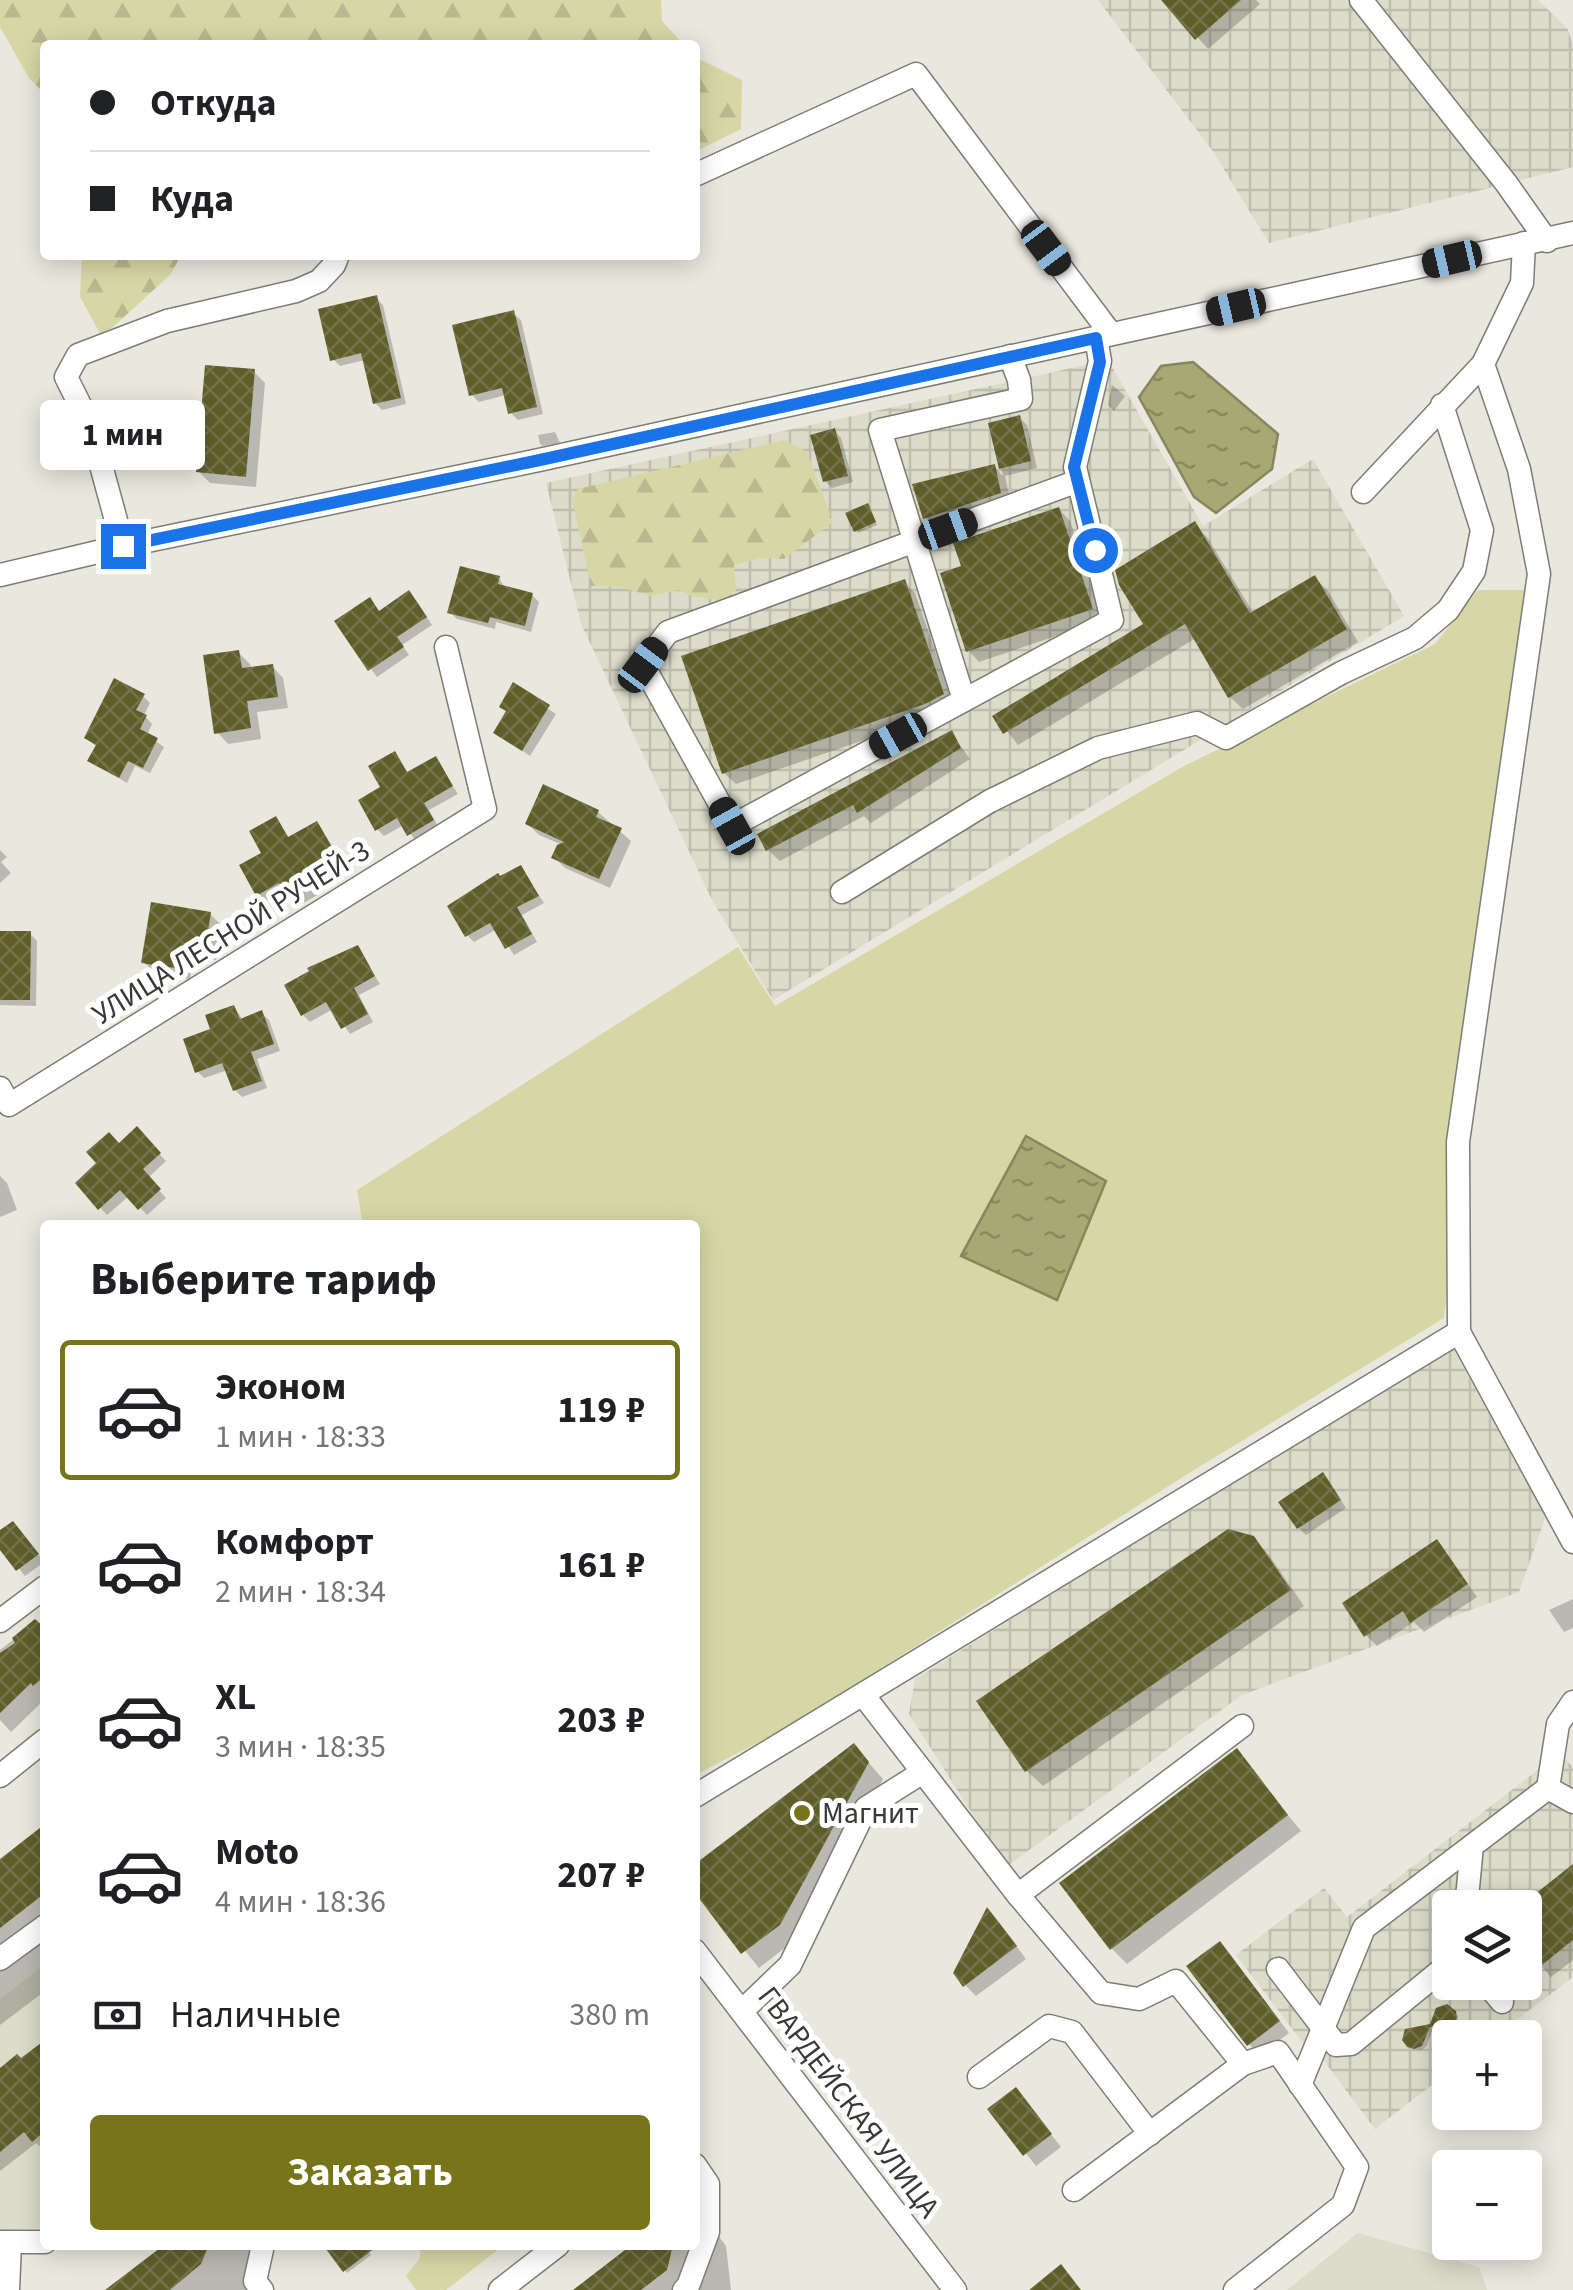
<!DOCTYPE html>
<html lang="ru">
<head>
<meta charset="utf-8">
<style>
  :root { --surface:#fff; --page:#f2f2f2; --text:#202124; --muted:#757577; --line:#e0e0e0; --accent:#777419 }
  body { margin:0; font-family:"Source Sans 3",sans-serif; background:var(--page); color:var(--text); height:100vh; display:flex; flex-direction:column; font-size:38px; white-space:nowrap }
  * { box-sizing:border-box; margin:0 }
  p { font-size:32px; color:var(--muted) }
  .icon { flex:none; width:55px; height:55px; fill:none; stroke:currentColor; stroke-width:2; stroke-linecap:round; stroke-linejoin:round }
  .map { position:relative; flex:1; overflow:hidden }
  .side { position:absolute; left:40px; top:1220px; width:660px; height:1030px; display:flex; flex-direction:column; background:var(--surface); border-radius:10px; box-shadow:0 5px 25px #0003 }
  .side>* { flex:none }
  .guide { position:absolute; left:40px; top:40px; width:660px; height:220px; border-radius:10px; box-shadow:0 5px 25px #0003; display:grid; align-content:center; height:220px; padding:0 50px; background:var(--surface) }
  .fabs { position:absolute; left:1432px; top:1890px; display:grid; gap:20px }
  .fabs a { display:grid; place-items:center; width:110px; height:110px; border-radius:10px; background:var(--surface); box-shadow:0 5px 25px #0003; font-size:50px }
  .end { position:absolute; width:45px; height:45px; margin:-22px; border:12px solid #1a73e8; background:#fff; box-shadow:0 0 0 5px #fff }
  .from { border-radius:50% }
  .bubble { position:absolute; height:70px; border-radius:10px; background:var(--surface); box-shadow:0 5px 25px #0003; font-size:32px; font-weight:700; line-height:70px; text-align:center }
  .car { position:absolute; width:30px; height:60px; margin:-30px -15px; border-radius:12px; box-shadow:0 0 8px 2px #0007; background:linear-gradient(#222 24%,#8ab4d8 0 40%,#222 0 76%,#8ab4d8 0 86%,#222 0) }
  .guide b { display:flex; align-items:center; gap:35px; height:95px; font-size:38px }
  .guide b+b { border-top:2px solid var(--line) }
  .guide i { width:25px; height:25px; background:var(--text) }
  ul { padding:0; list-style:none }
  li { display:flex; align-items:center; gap:30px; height:140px; margin:0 20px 15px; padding:0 30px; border:5px solid transparent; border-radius:10px }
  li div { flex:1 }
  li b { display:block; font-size:38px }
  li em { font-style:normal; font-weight:700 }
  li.on { border-color:var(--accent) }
  li>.icon { width:90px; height:90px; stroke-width:1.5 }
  h2 { padding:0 50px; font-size:45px; line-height:120px }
  .pay { display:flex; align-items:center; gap:25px; height:110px; padding:0 50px; font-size:38px }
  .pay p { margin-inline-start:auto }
  .primary-button { display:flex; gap:20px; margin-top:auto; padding:20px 50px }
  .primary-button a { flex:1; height:115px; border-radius:10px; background:var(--accent); color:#fff; font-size:40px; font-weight:700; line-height:115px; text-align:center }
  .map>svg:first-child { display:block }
  .built { fill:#dcdccb }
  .industrial { fill:url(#industrial-grid); fill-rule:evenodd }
  .green { fill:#d7d7a6 }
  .forest { fill:url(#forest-firs) }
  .water { fill:url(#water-ripples); stroke:#86865f; stroke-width:2.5 }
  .shadow { fill:#0003 }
  .building { fill:url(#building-cross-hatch) }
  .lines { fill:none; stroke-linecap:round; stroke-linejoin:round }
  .minor-casing { stroke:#7d7d74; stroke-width:25 }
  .minor { stroke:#fff; stroke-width:22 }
  .route { stroke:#1a73e8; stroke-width:12 }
  .poi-dot { fill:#777419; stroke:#fff; stroke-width:4 }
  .labels { text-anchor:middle; stroke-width:10; stroke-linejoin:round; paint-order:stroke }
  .street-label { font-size:30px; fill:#383834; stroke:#fff }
  .poi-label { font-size:30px; fill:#383834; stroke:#fff; text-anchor:start }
</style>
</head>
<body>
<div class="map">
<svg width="1573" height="2290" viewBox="0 0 1573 2290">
  <defs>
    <pattern id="industrial-grid" width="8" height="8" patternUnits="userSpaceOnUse" patternTransform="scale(2.5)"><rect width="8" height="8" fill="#dcdccb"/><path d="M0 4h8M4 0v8" fill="none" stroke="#bebeaf"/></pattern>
    <pattern id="forest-firs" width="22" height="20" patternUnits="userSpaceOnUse" patternTransform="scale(2.5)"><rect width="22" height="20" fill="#d7d7a6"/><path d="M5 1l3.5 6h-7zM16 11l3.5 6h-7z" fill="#b9b990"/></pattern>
    <pattern id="water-ripples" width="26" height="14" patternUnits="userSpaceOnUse" patternTransform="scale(2.5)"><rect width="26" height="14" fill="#a8a872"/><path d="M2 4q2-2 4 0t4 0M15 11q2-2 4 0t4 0" fill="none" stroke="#8a8a5e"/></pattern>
    <pattern id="building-cross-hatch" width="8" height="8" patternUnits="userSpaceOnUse" patternTransform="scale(2.5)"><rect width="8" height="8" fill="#5f5e2a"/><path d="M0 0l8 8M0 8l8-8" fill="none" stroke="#737248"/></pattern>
  </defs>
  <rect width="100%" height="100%" fill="#e8e8de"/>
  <g class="built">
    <polygon points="45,1964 45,2228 0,2230 0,1999"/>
    <polygon points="1358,2233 1479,2267 1487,2290 1287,2290"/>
  </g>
  <g class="industrial">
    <polygon points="1098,0 1538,0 1567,28 1573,44 1573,167 1269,243 1212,150"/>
    <polygon points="1108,360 1203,526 1313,459 1404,616 773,1000 713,902 581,624 546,483"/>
    <polygon points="1451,1345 1546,1516 1519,1592 1242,1695 1006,1867 909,1714 915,1679"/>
    <path d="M1561,1752L1573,1768V1977L1494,2037L1450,2038V2071L1375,2129L1321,2057L1306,2047L1236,1955L1324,1888L1347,1917ZM1450,1908H1525V1982H1450Z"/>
  </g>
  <g class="green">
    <polygon points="1478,590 1526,590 1444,1318 1194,1470 790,1726 695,1775 695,1225 363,1225 357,1190 738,947 775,1006 1184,766 1435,644"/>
    <polygon points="420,2245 504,2245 446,2290 416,2290 406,2276 420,2258"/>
  </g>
  <g class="forest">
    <polygon points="0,0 661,0 662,21 684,45 45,45 45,94 29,78 0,27"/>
    <polygon points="695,57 742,80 741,129 695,152"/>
    <polygon points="82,255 181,255 171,274 102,337 80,297"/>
    <polygon points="785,440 807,452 833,522 784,559 762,558 734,565 736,590 721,601 692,596 679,590 650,596 621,587 591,586 572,499 578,489"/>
  </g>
  <g class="water">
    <polygon points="1193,362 1278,434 1272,469 1216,513 1194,497 1139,397 1161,366"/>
    <polygon points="1026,1136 1106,1181 1057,1300 961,1256"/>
  </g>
  <g class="shadow">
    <polygon points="1164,0 1256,0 1260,4 1208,49"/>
    <polygon points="376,298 383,305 406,404 382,410 375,403 365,360 340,366 333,359"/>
    <polygon points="513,313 521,320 543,414 518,420 511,413 506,395 479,402 472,395"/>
    <polygon points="254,372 265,383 256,487 210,483 198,471"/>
    <polygon points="1112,385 1125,396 1114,411 1108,405"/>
    <polygon points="1020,418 1027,425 1037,468 1005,476 1011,504 937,529 926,518 994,467 1003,476 991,424"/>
    <polygon points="834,431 841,438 853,482 832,488 825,481"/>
    <polygon points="555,432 560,443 543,446 540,444 538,435"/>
    <polygon points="870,509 877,525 858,533 856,530"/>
    <polygon points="1059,509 1070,521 1103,620 979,662 968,650 964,567"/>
    <polygon points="1194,525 1207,537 1254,614 1315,578 1328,591 1358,642 1243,709 1230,697 1196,638 1018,745 996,717 1146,625"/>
    <polygon points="499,578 505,588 532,595 539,602 531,632 496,622 495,629 457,619 450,612"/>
    <polygon points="904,582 915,593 954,705 937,715 736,784 724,773"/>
    <polygon points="416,600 432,625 402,645 409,655 377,677 337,622 380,613"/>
    <polygon points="238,652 250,664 251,669 272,666 283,678 288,708 257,712 261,739 228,744 217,732"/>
    <polygon points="514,686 556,714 530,756 496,733 508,713"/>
    <polygon points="143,696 150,703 144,715 152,724 147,735 164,747 150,773 135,766 127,783 90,761 97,747 87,738"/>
    <polygon points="951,733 970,759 871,823 864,816 780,861 768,850 760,835"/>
    <polygon points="394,754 409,774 435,759 458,794 429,810 439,828 416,841 404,825 384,836 377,829 383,788"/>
    <polygon points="598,812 631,841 610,888 565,868 554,857 560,844 539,835 528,824"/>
    <polygon points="275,819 290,839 317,824 340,859 311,876 321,893 298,906 285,890 265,901 258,894"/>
    <polygon points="0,850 7,857 1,862 11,873 0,883"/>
    <polygon points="521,868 544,903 522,915 537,942 514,955 497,929 474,942 467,935 500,879"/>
    <polygon points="210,914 221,925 216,960 194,957 190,979 155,974 144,962"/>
    <polygon points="0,934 30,934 37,941 36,1006 0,1005"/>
    <polygon points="357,948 380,984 359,995 373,1022 350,1034 333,1009 310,1022 303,1015"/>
    <polygon points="234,1007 243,1020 262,1013 269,1020 280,1051 257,1059 267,1088 242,1097 235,1090 228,1070 204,1078 197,1071 214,1030"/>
    <polygon points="137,1130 166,1161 148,1178 166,1198 147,1215 129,1196 107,1215 78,1183"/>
    <polygon points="0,1176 7,1183 17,1210 0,1217"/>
    <polygon points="1329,1482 1346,1508 1306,1535 1299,1528"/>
    <polygon points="19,1531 44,1562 25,1576 0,1546 0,1534"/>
    <polygon points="1253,1538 1269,1555 1304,1606 1043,1786 1027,1771 980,1702"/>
    <polygon points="1437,1542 1477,1597 1424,1632 1414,1622 1377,1646 1366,1635"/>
    <polygon points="1573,1599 1573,1628 1564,1632 1549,1610"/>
    <polygon points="45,1619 45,1699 11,1732 0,1720 0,1650 35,1623 38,1626"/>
    <polygon points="854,1746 883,1779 795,1940 759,1968 695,1889 695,1867"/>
    <polygon points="1237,1752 1301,1831 1127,1964 1112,1949"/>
    <polygon points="45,1827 45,1991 0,2025 0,1862"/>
    <polygon points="1573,1867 1573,1960 1551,1977 1525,1947 1525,1908 1522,1908"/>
    <polygon points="998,1921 1026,1959 976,1996 965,1985"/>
    <polygon points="1230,1955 1289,2033 1260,2055 1249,2044"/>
    <polygon points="1449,2008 1458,2016 1457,2025 1449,2030 1433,2028 1427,2046 1422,2050 1412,2049 1405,2033 1432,2026"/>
    <polygon points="45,2043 45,2151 36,2143 0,2171 0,2071 21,2061"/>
    <polygon points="1016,2090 1061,2147 1036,2166 990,2109"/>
    <polygon points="695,2205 726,2246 731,2290 577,2290 628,2251 628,2245 695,2245"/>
    <polygon points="168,2245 268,2245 263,2290 109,2290"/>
    <polygon points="326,2245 363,2245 371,2255 347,2273"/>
  </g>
  <g class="building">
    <polygon points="1161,0 1241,0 1195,40"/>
    <polygon points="377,295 401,398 373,404 361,353 330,361 318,309"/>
    <polygon points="514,310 537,407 508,414 502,388 469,396 452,325"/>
    <polygon points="205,365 255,369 246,477 196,472"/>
    <polygon points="1020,415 1031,461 999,469 988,423"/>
    <polygon points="835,428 848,476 823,482 810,435"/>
    <polygon points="995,464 1001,493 923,519 912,484"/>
    <polygon points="868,503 876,522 854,532 845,513"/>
    <polygon points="1059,507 1093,609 966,652 940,573 961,566 953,543"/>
    <polygon points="1195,521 1250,613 1315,575 1347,629 1228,698 1185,624 1003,734 992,716 1143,624 1119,585 1115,570"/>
    <polygon points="460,566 500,576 498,584 533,593 525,626 490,617 488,623 447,613"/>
    <polygon points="905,579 944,694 925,704 722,774 681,656"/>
    <polygon points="409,590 427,617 397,637 404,647 368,671 334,621 370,597 379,611"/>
    <polygon points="239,650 242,668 273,664 278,697 247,701 251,728 214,734 203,655"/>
    <polygon points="114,678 145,694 136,710 147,715 140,729 158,738 143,768 128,761 119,778 87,761 96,745 84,738"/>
    <polygon points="513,682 550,705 522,751 493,733 506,711 499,707"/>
    <polygon points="952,730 961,748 857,813 853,805 766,851 757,834"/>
    <polygon points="395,751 407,772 436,756 453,786 424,803 434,820 407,836 397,818 375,831 358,800 380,787 368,766"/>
    <polygon points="543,784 599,810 596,817 622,828 599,879 551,858 557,845 564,842 525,824"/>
    <polygon points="276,816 288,837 317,821 335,852 305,868 315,886 289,901 279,883 256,896 239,865 261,853 249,831"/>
    <polygon points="521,865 539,896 517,907 532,934 505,949 490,923 465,937 447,906 498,873 500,876"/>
    <polygon points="151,902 211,912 205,950 183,947 180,969 141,963"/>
    <polygon points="0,931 31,931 30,1000 0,1000"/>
    <polygon points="358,945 375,976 354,988 368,1014 341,1029 326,1002 301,1016 284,985 309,971 307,968"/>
    <polygon points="234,1005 240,1019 262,1010 274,1044 251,1052 262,1081 233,1091 222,1063 195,1073 183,1039 210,1029 205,1015"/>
    <polygon points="137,1126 161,1153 143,1169 161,1189 138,1210 120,1190 98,1210 75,1183 96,1163 86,1152 109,1132 119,1143"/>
    <polygon points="1323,1472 1341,1500 1297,1529 1278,1502"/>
    <polygon points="13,1521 39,1554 16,1571 0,1550 0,1530"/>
    <polygon points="1228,1529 1254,1536 1291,1590 1025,1772 976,1701"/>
    <polygon points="1437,1539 1468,1584 1410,1623 1403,1611 1364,1637 1342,1603"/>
    <polygon points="35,1619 45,1628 45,1676 33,1686 31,1683 0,1713 0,1653 15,1643 12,1638"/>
    <polygon points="854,1743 869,1762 780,1925 741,1954 695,1893 695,1864"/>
    <polygon points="1237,1748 1288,1815 1110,1950 1059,1883"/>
    <polygon points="45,1824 45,1893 0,1928 0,1859"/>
    <polygon points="1573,1864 1573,1940 1538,1968 1525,1951 1525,1902"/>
    <polygon points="987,1907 1017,1946 963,1987 953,1973"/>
    <polygon points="1220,1941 1280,2021 1247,2046 1186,1966"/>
    <polygon points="1447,2004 1456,2011 1457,2018 1453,2025 1445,2028 1430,2027 1422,2046 1414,2049 1407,2047 1402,2040 1405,2029 1430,2024 1436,2008"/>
    <polygon points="45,2040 45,2131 32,2142 24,2132 0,2152 0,2068 17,2054 21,2058"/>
    <polygon points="1016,2087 1052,2134 1023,2156 987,2109"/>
    <polygon points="164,2245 209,2245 201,2264 170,2290 105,2290"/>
    <polygon points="323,2245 379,2245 343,2272"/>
    <polygon points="626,2245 673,2245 667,2270 641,2290 573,2290 625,2250"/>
    <polygon points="1061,2264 1081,2290 1029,2290"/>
  </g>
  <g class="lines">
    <defs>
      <g id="minor">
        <polyline points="1361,0 1506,183 1547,241"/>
        <polyline points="695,175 916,74 1111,334"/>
        <polyline points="1524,243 1522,283 1483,364 1519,469 1539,574 1458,1142 1459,1332 1573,1542"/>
        <polyline points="1078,481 668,632 643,665 732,826 1112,620 1075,467 1100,361 1096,338"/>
        <polyline points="1363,492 1483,364"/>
        <polyline points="123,546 90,425 66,377 78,355 167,321 296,291 319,281 334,265 338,255"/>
        <polyline points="0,575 123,546 539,460 1573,233"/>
        <polyline points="964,700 880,430 1021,399 1019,380 1010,356"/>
        <polyline points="842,892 990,801 1098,748 1197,723 1226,738 1341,673 1415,638 1448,610 1474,571 1482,530 1442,405"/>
        <polyline points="0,1088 9,1105 485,809 446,647"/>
        <polyline points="0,1621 45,1587"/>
        <polyline points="864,1696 1018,1895 1242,1726"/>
        <polyline points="0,1776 45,1740"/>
        <polyline points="1548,1788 1573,1802"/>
        <polyline points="695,1796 1459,1332"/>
        <polyline points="1018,1895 1101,1993 1139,1999 1176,1981 1243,2064 1278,2052 1357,2167 1343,2205 1235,2290"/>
        <polyline points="1466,1908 1472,1846"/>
        <polyline points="695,1951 955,2290"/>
        <polyline points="0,1959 45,1926"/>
        <polyline points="1278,1969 1336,2045 1351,2044 1450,1963"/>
        <polyline points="1485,1982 1502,2002"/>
        <polyline points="742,2011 790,1965 866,1808 923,1772"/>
        <polyline points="979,2077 1049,2026 1072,2032 1150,2134"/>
        <polyline points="1300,2085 1364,1928 1548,1788 1558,1724 1573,1702"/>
        <polyline points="1074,2190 1243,2064"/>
        <polyline points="0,2242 45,2242"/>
        <polyline points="8,2290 10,2244"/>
        <polyline points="262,2290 255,2281 263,2245"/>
        <polyline points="500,2290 558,2245"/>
        <polyline points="684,2290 688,2286 708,2232 708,2184 695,2165"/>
      </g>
    </defs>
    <use href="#minor" class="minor-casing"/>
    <use href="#minor" class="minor"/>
  </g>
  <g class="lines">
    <polyline class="route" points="123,546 540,460 1096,338 1100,362 1074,467 1095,550"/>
  </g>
  <circle class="poi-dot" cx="802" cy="1813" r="10"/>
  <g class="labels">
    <g class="street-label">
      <text transform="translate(231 932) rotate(-32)" y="10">УЛИЦА ЛЕСНОЙ РУЧЕЙ-3</text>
      <text transform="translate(849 2102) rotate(53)" y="10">ГВАРДЕЙСКАЯ УЛИЦА</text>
    </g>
    <g class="poi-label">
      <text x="822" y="1823">Магнит</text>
    </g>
  </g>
</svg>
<div class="fabs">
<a><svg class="icon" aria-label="layers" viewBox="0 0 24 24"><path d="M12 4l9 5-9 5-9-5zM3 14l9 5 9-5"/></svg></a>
<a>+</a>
<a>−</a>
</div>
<i class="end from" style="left:1095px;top:550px"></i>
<i class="end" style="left:123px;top:546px"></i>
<div class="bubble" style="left:40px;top:400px;width:165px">1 мин</div>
<i class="car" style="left:1046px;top:248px;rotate:143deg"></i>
<i class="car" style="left:1452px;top:259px;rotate:257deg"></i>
<i class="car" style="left:1236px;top:307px;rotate:257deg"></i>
<i class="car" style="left:948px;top:529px;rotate:70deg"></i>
<i class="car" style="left:643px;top:665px;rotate:37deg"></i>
<i class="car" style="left:898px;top:736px;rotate:241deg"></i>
<i class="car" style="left:732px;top:826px;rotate:331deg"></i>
<div class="guide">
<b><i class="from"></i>Откуда</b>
<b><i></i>Куда</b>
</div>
<section class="side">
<h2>Выберите тариф</h2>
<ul>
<li class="on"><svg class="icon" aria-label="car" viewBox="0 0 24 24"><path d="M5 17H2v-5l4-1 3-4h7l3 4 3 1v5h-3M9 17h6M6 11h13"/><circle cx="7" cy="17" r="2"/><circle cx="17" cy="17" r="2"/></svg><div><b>Эконом</b><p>1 мин · 18:33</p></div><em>119 ₽</em></li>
<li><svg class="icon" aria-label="car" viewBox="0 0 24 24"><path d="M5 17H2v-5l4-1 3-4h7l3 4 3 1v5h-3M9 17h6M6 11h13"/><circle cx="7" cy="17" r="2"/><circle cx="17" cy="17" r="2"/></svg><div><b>Комфорт</b><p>2 мин · 18:34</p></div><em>161 ₽</em></li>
<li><svg class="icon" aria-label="car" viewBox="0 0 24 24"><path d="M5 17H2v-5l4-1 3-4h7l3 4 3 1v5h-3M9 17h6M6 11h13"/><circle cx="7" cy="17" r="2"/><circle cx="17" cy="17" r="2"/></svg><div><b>XL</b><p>3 мин · 18:35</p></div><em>203 ₽</em></li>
<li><svg class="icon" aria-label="car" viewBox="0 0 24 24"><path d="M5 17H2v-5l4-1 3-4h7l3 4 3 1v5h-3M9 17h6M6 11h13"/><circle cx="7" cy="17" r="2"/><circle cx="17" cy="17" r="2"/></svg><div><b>Moto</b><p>4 мин · 18:36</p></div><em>207 ₽</em></li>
</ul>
<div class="pay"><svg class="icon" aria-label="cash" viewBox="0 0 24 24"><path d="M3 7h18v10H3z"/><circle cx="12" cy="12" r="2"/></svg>Наличные<p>380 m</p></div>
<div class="primary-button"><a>Заказать</a></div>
</section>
</div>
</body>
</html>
